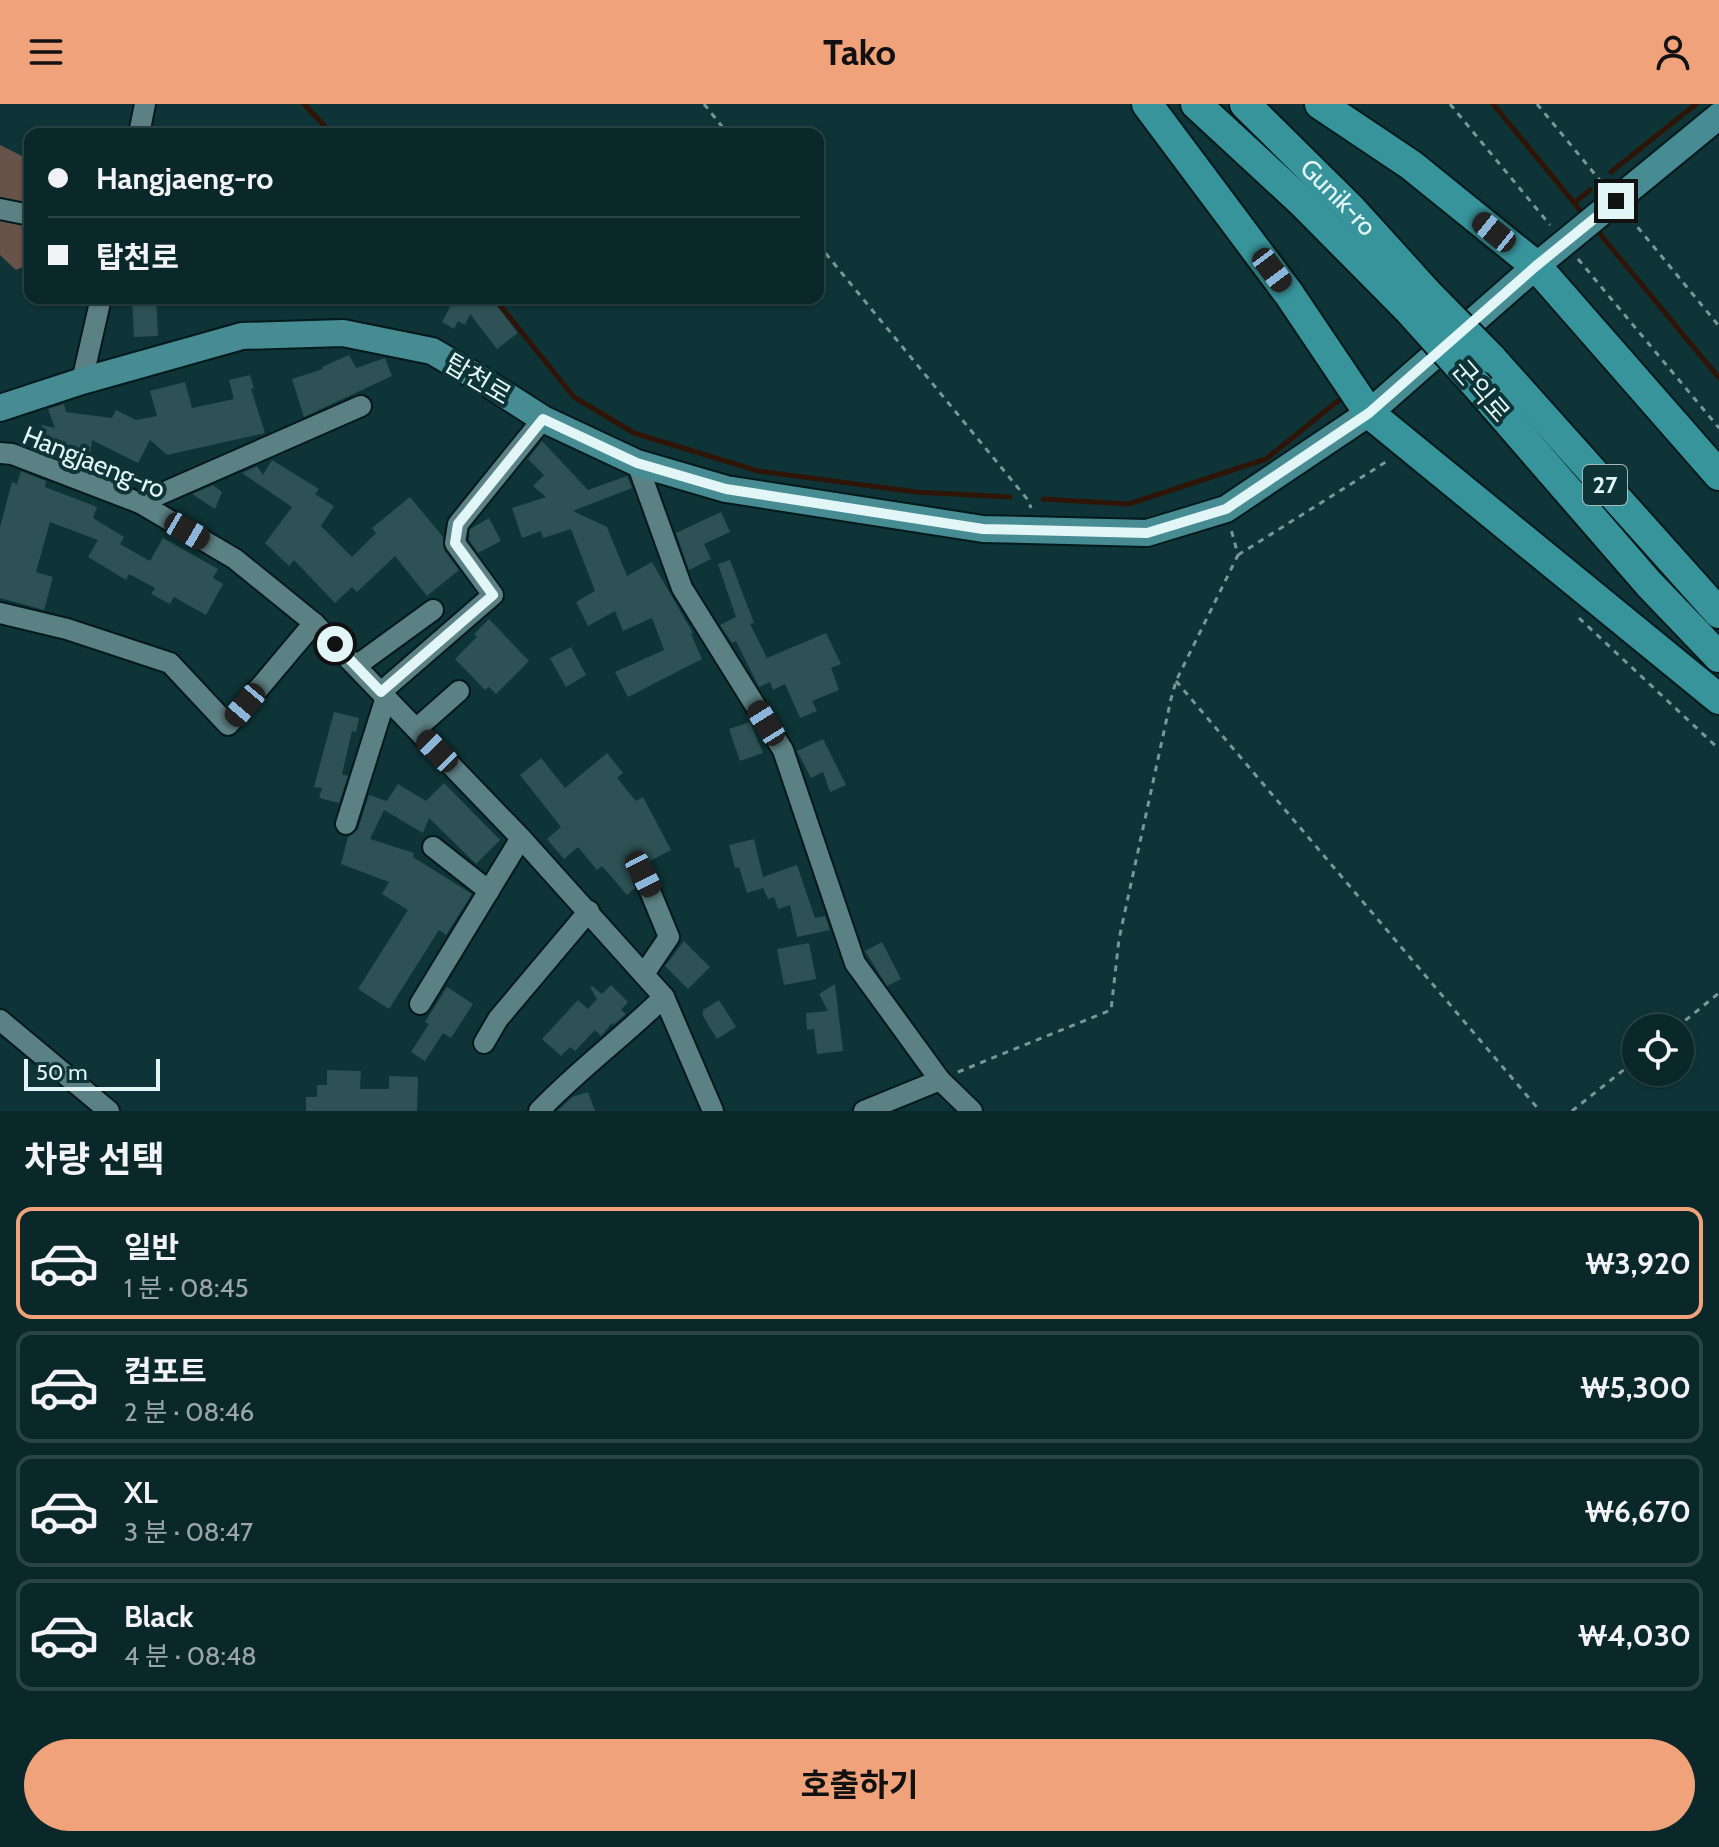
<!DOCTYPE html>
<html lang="ko">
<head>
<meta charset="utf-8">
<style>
  :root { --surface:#0a2729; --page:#183335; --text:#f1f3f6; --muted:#99a5a8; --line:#2a4446; --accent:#f0a27a }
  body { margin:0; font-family:Cabin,"Noto Sans KR",sans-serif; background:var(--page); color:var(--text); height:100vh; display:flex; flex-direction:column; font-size:30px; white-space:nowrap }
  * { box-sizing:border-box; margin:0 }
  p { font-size:26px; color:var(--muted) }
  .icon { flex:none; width:44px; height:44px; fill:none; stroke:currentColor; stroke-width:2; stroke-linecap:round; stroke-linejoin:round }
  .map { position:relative; height:1007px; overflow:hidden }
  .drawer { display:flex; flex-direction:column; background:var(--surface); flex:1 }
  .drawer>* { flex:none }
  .top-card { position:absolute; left:24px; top:24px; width:800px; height:176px; border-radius:16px; box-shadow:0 2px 6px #0004,0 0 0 2px var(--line); display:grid; align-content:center; height:176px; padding:0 24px; background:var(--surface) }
  .tools { position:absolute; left:1622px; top:910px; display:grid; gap:16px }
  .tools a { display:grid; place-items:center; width:72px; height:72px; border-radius:50%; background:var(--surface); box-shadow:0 2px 6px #0004,0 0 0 2px var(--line); font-size:40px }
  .scale { position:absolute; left:24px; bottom:20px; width:136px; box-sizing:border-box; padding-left:8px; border:4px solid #e2f6f7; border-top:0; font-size:22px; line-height:28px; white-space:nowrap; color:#e2f6f7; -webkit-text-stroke:6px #0e3437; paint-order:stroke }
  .end { position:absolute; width:36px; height:36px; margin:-18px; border:10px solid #e2f6f7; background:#111; box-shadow:0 0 0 4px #111 }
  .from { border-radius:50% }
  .car { position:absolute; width:24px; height:48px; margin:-24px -12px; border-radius:10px; box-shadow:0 0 6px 2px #0007; background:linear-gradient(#222 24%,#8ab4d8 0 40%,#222 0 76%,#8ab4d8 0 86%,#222 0) }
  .top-card b { display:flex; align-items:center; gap:28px; height:76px; font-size:30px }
  .top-card b+b { border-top:2px solid var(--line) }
  .top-card i { width:20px; height:20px; background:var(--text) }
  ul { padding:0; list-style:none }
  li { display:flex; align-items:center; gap:24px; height:112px; margin:0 16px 12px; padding:0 8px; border:4px solid var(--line); border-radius:16px }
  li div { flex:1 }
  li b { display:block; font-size:30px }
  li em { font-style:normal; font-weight:700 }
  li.selected { border-color:var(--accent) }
  li>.icon { width:72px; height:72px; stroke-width:1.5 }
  h2 { padding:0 24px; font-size:36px; line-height:96px }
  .action { display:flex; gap:16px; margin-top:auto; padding:16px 24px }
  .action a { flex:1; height:92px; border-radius:48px; background:var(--accent); color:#111; font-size:32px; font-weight:700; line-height:92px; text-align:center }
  header { display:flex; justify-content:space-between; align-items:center; height:104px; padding:0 24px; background:var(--accent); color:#111; font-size:36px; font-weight:700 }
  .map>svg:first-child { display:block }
  .green { fill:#675349 }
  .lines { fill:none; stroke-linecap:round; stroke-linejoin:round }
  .stream { stroke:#2f1507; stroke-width:5 }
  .building { fill:#2d5154 }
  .minor-casing { stroke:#001a1d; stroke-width:24 }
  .major-casing { stroke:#001a1d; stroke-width:30 }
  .highway-casing { stroke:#001a1d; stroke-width:34 }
  .path { stroke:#799698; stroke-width:3; stroke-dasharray:6 6; stroke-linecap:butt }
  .minor { stroke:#5c8184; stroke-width:20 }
  .major { stroke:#468c92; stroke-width:26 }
  .highway { stroke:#38949b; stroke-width:30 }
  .highway-bridge-casing { stroke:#001a1d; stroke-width:34; stroke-linecap:butt }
  .highway-bridge { stroke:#38949b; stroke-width:30 }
  .route { stroke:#e2f6f7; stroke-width:10 }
  .labels { text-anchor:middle; stroke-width:8; stroke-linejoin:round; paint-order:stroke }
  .shield { fill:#0e3437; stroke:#a2bcbd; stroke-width:2 }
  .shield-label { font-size:24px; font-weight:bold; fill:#e2f6f7 }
  .street-label { font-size:26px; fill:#e2f6f7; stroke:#0e3437 }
</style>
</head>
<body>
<header><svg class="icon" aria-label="menu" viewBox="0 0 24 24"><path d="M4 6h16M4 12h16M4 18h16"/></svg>Tako<svg class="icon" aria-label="person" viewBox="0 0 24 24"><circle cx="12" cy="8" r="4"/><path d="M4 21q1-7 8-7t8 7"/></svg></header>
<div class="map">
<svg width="1719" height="1007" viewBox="0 0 1719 1007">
  <rect width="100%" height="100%" fill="#0e3437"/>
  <polygon class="green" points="0,41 30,56 30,160 16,166 0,151"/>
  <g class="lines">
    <g class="stream">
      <polyline points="304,0 332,30"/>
      <polyline points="1493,0 1584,111"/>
      <polyline points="1611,68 1696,0"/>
      <polyline points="1574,99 1590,86"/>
      <polyline points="1595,124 1719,274"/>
      <polyline points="494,194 574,293 634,329 758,367 916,388 1010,393"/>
      <polyline points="1043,395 1129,400 1266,355 1344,292"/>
    </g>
  </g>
  <g class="building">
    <polygon points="132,194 156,194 158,232 134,233"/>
    <polygon points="455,194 491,194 518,229 497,245 470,210 465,221 458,217 454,225 442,218"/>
    <polygon points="349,251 356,264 385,254 392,272 304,313 292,275 323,265 322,263"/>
    <polygon points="250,271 254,284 251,285 265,329 167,351 150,336 138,359 92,336 90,351 66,348 65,351 54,348 53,352 36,345 42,321 55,324 48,305 64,300 66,308 112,314 116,306 136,316 157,312 150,287 185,278 192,304 234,295 229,276"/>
    <polygon points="542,337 588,386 627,372 632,384 573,407 607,423 627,472 652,458 693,529 691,530 702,555 628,593 615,568 664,546 652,514 623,527 615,507 588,522 576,498 595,487 571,425 543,434 541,427 522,434 512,404 546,393 533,382 544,371 528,355"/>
    <polygon points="272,356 319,385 315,390 334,402 321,422 352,453 376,429 372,424 410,393 443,433 444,446 459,466 427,492 395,452 357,488 352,483 335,499 294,456 289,462 265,439 292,403 242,369 257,362 263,371"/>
    <polygon points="21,367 46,377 45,383 97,403 93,414 124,433 120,440 150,457 163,434 218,465 213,474 223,480 206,511 174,493 170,500 151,490 155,484 129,470 126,476 88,453 98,436 50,418 36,468 53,473 44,506 0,494 0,423 12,378 17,380"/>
    <polygon points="213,381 222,388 215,405 192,390"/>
    <polygon points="721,408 730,428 704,440 711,455 689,466 676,429"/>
    <polygon points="489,414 501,437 478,449 469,436 470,425"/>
    <polygon points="730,456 754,519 750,520 767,554 826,529 841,560 831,564 839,586 812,597 817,607 800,614 785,580 773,586 770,578 759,583 736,537 732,539 720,521 736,513 718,460"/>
    <polygon points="489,515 529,557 496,590 489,583 485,586 455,555 477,533 474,530"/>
    <polygon points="571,543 586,571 566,583 550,554"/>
    <polygon points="334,608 359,614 356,628 352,627 342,670 348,672 339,699 319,694 322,684 314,683"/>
    <polygon points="750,618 763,649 740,657 729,625"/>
    <polygon points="823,635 846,681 830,688 823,668 811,674 797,647"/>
    <polygon points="607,649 623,669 617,674 636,697 643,693 671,746 648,758 639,758 633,762 629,768 635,784 627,791 602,762 597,766 578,743 564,755 547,735 561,723 520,671 541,654 565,684"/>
    <polygon points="444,679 500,736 476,760 429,714 423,729 384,706 370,735 414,749 413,753 472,790 446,831 439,826 389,905 358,885 408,806 382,790 389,778 341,760 348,733 358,725 369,691 387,697 398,680 426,697"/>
    <polygon points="754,735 763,773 797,761 815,814 825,812 830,826 797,833 790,801 778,805 774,793 768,795 763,784 747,789 739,763 735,764 729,741"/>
    <polygon points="684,837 710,863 688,885 665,862"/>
    <polygon points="882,838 901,875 887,882 865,847"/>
    <polygon points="809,839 816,875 784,881 777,845"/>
    <polygon points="835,880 843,947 817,950 814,925 807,926 806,909 828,907 819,890"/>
    <polygon points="611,881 628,898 621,906 626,910 613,921 612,919 601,932 595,926 575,947 570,943 561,952 542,935 578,896 588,905 597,895 590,883 592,882 602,890"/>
    <polygon points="447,883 473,900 451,934 443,929 425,957 411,948 429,920 425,918"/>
    <polygon points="719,896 736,923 717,935 703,912 703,906"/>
    <polygon points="327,966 361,967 360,985 389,985 389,972 418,973 417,1007 306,1007 306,993 317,993 317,981 327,981"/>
    <polygon points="588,988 595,1007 557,1007 572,993"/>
  </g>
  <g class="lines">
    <defs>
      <g id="minor">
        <polyline points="139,30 145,0"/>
        <polyline points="0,105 30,111"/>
        <polyline points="82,277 101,194"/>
        <polyline points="0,349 12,350 140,399 235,455 314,519 521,734 664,893 713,1007"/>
        <polyline points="637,359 682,484 783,646 855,859 940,976 972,1007"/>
        <polyline points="140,399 361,302"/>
        <polyline points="0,509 67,525 170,559 228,621 314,519"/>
        <polyline points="356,562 433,506"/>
        <polyline points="381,588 493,491 455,439 458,420 543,315"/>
        <polyline points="416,625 459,587"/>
        <polyline points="346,720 386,593"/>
        <polyline points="433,743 489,787"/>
        <polyline points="643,770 669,833 644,870"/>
        <polyline points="420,900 521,734"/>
        <polyline points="0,916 109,1007"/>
        <polyline points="484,939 498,915 589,807"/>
        <path d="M539,1007C578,966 623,933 664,893"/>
        <polyline points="864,1007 940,976"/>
      </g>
      <polyline id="major" points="0,304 82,277 242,232 343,229 432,247 487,279 543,315 637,359 726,385 983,425 1147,429 1226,405 1369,309 1536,162 1719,12"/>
      <g id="highway">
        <polyline points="1147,0 1289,190 1369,309 1719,595"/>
        <polyline points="1196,0 1302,98 1408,205"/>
        <path id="s1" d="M1245,0L1352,106L1428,190"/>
        <polyline points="1320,0 1411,61 1536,162 1719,371"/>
        <polyline points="1491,254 1719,509"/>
        <polyline points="1480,285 1649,480 1719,553"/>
      </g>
    </defs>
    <use href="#minor" class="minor-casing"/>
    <use href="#major" class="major-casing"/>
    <use href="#highway" class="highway-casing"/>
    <g class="path">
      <polyline points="704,0 728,30"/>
      <polyline points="1450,0 1550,121"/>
      <polyline points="1537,0 1603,80"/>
      <polyline points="1630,114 1719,222"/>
      <polyline points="818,140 1028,396 1031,404"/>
      <polyline points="1578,155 1719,324"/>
      <polyline points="1238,451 1389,356"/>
      <polyline points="1579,514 1719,645"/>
      <polyline points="1176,577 1540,1007"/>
      <polyline points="1676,924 1719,889"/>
      <polyline points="958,968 1111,906 1119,835 1171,595 1176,577 1238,451 1231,425"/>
      <polyline points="1572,1007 1636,956"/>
    </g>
    <use href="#minor" class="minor"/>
    <use href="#major" class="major"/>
    <use href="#highway" class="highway"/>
    <defs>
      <g id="highway-bridge">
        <polyline points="1428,190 1491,254"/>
        <polyline points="1408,205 1480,285"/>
      </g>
    </defs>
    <use href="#highway-bridge" class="highway-bridge-casing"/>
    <use href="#highway-bridge" class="highway-bridge"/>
  </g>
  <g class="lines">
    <polyline class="route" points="335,540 381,588 493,491 455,439 458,420 543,315 637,359 726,385 983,425 1147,429 1226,405 1369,309 1536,162 1616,97"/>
  </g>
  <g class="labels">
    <rect class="shield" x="1583" y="361" width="44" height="40" rx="6"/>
    <g class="shield-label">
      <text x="1605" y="389">27</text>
    </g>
    <g class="street-label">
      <text dy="9" stroke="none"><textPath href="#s1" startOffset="132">Gunik-ro</textPath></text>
      <text transform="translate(478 275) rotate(31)" y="9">탑천로</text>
      <text transform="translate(1481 287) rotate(49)" y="9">군익로</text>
      <text transform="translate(94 358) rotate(22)" y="9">Hangjaeng-ro</text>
    </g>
  </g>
</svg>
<div class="tools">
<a><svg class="icon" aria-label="locate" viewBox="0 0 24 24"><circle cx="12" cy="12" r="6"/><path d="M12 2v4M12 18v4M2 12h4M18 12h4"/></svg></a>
</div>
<div class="scale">50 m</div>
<i class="end from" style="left:335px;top:540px"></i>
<i class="end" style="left:1616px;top:97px"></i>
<i class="car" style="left:1494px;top:128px;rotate:309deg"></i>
<i class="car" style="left:1272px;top:166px;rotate:143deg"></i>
<i class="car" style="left:187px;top:427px;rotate:120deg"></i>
<i class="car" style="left:245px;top:601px;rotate:220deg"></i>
<i class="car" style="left:766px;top:619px;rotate:328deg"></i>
<i class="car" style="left:437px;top:647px;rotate:316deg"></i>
<i class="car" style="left:643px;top:770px;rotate:153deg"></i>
<div class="top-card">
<b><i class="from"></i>Hangjaeng-ro</b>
<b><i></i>탑천로</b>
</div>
</div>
<section class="drawer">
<h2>차량 선택</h2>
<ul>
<li class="selected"><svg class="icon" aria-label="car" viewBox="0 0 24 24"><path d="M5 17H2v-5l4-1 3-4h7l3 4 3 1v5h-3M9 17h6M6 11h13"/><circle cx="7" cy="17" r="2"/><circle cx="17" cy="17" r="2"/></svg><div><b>일반</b><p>1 분 · 08:45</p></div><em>₩3,920</em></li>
<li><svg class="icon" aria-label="car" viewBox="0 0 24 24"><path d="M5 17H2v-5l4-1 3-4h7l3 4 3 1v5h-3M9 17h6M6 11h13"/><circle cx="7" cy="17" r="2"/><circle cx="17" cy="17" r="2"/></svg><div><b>컴포트</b><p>2 분 · 08:46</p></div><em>₩5,300</em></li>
<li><svg class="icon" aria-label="car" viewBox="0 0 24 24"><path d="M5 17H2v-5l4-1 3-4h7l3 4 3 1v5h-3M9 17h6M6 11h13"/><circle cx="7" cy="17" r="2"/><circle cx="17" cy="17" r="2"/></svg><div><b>XL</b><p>3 분 · 08:47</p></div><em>₩6,670</em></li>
<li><svg class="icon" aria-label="car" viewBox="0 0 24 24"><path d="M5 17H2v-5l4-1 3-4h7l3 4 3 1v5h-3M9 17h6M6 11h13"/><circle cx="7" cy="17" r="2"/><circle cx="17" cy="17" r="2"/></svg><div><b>Black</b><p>4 분 · 08:48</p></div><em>₩4,030</em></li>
</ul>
<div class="action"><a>호출하기</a></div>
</section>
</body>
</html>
